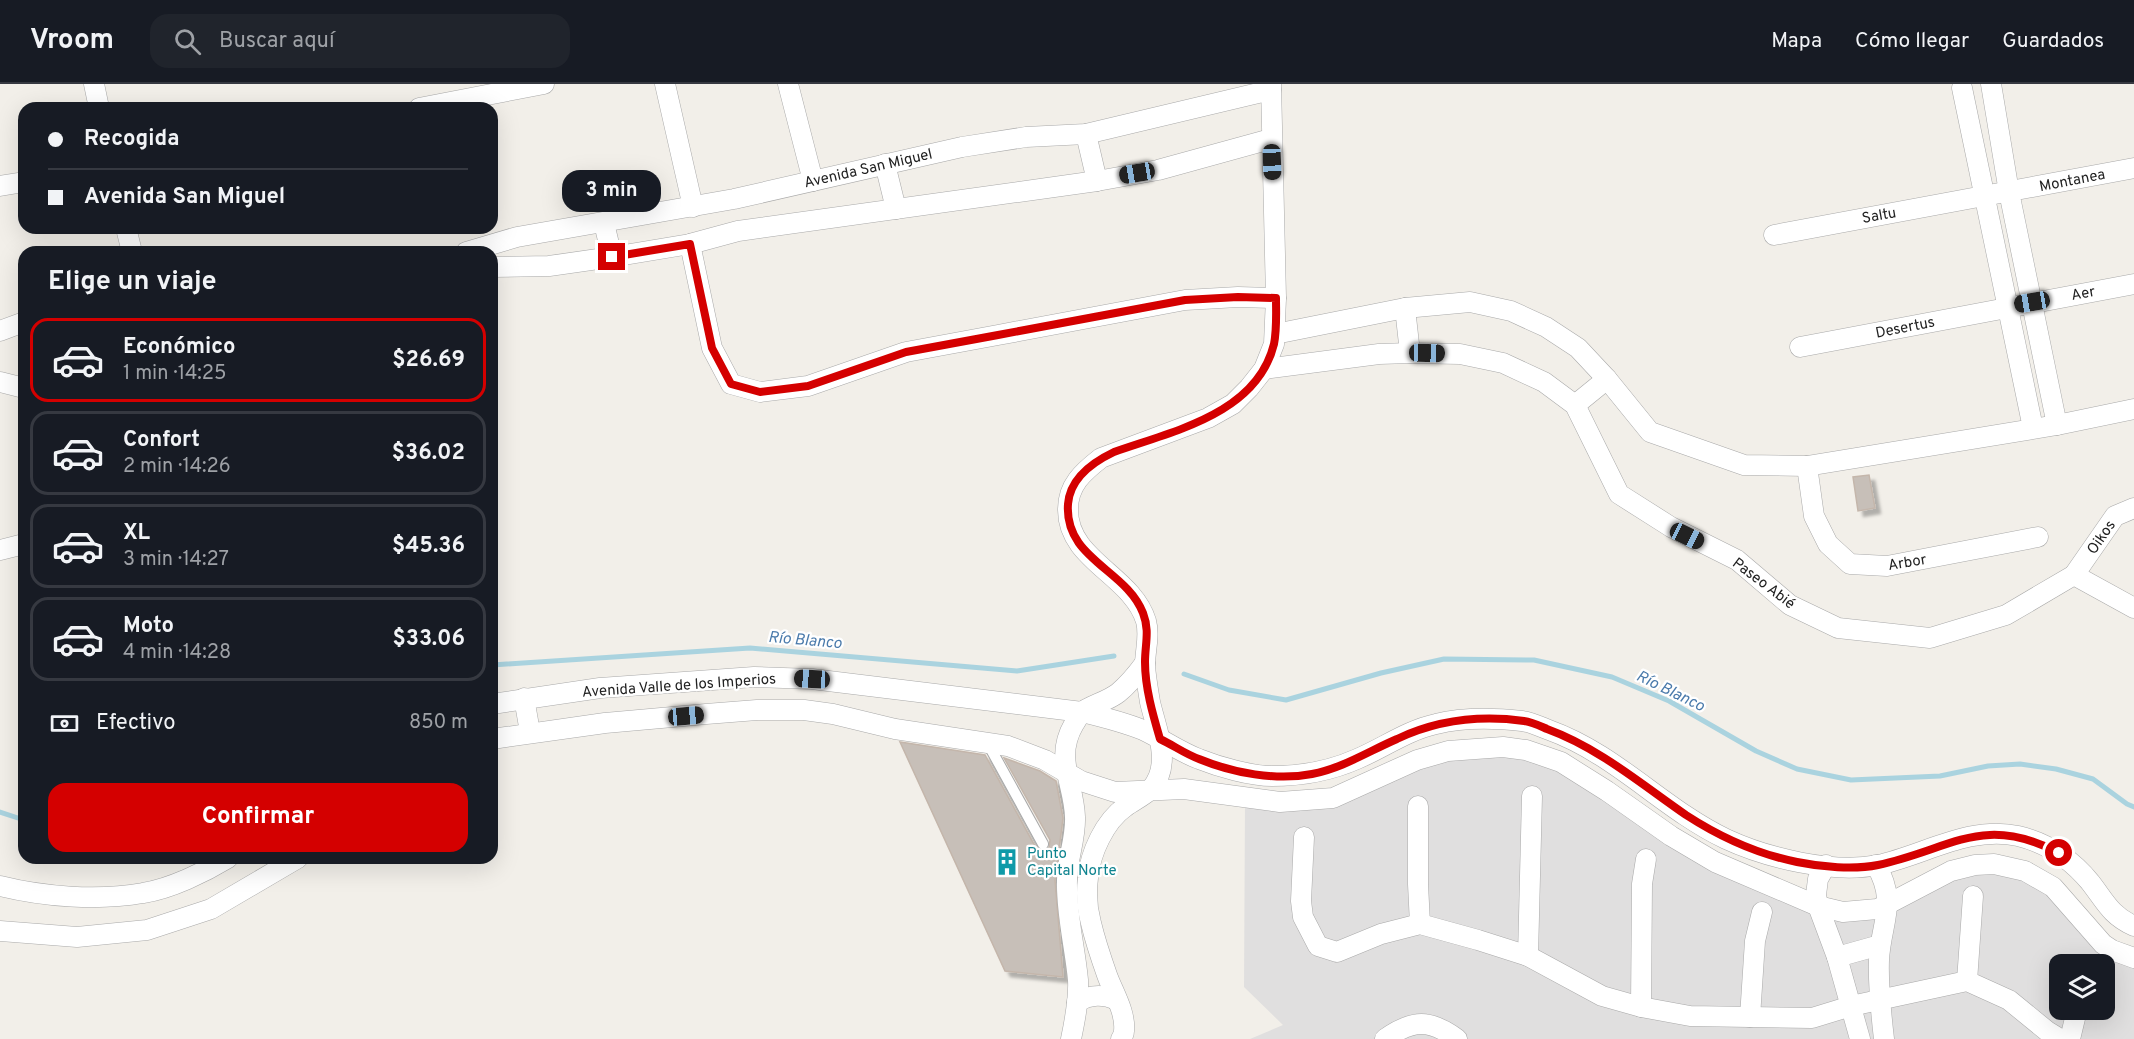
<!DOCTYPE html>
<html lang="es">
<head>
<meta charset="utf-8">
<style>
  :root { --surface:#171b24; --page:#20242c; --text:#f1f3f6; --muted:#9ea1a6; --line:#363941; --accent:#d40000 }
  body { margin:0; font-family:Overpass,sans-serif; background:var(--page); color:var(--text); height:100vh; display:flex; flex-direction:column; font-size:22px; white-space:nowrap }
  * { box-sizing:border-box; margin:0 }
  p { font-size:20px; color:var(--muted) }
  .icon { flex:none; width:33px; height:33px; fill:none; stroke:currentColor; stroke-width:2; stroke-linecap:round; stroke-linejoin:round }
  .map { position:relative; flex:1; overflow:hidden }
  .sheet { position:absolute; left:18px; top:162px; width:480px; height:618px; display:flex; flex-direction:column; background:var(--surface); border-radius:18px; box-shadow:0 6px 24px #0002 }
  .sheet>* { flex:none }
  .hud { position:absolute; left:18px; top:18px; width:480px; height:132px; border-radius:18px; box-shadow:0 6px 24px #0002; display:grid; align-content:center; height:132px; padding:0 30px; background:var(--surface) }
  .controls { position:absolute; left:2049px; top:870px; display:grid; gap:12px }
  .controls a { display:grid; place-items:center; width:66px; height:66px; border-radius:12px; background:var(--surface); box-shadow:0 6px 24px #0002; font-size:30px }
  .end { position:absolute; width:27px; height:27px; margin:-14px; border:8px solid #d40000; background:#fff; box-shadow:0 0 0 3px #fff }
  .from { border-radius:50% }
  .bubble { position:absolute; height:42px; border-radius:18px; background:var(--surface); box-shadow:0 6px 24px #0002; font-size:20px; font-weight:700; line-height:42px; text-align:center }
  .car { position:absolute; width:18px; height:36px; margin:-18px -9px; border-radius:8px; box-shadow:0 0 4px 2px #0007; background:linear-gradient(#222 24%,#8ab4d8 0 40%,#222 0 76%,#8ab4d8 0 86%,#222 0) }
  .hud b { display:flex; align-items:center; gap:21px; height:57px; font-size:22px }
  .hud b+b { border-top:2px solid var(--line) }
  .hud i { width:15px; height:15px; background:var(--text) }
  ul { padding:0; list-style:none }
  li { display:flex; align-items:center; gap:18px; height:84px; margin:0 12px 9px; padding:0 18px; border:3px solid var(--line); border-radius:18px }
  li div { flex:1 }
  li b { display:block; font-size:22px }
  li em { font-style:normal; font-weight:700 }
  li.active { border-color:var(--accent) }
  li>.icon { width:54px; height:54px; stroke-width:1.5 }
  h2 { padding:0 30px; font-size:27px; line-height:72px }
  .pay { display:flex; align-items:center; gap:15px; height:66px; padding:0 30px; font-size:22px }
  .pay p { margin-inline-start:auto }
  .button { display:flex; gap:12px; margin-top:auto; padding:12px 30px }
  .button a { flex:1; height:69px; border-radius:18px; background:var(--accent); color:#fff; font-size:24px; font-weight:700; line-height:69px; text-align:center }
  header { display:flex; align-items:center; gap:36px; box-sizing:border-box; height:84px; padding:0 30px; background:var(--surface); border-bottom:2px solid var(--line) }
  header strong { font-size:28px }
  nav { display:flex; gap:33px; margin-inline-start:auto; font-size:21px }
  .search { width:420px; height:54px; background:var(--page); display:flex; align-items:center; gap:15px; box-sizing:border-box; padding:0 21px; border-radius:18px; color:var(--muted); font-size:22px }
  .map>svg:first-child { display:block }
  .residential { fill:#e0dfdf; fill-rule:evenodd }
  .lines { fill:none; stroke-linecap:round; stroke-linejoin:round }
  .stream { stroke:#aad3df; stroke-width:5 }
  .building { fill:#c7bfb8; stroke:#c4b6ab; stroke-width:1.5; filter:url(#shadow) }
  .lane-casing { stroke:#a9a9a9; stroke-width:12 }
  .street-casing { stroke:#a9a9a9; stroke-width:21 }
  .lane { stroke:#fff; stroke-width:10 }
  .street { stroke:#fff; stroke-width:20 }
  .route { stroke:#d40000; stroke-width:8 }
  .labels { text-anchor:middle; stroke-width:4.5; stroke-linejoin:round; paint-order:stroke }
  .street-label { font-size:15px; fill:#222; stroke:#fff }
  .culture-label { font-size:15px; fill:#0d838f; stroke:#fff; text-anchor:start }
  .water-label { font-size:16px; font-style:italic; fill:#4a7aab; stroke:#fff }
</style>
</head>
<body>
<header>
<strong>Vroom</strong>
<div class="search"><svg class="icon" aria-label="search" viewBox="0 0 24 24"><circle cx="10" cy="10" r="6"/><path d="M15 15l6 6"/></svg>Buscar aquí</div>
<nav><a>Mapa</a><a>Cómo llegar</a><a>Guardados</a></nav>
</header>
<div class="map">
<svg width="2134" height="955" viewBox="0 0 2134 955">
  <defs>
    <filter id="shadow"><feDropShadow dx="5.5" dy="5.5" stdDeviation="1.5" flood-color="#0004"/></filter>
  </defs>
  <rect width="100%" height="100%" fill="#f2efe9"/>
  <path class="residential" d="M1480,666L1559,680L1714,780L1848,834L1976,786L2037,795L2134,878V955H1250L1283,941L1244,903L1245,720L1383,696ZM2060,880H2104V926H2060Z"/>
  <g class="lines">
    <g class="stream">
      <polyline points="492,581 750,564 1017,587 1114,572"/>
      <polyline points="1184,590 1229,606 1286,616 1381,589 1444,575 1534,576 1612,593 1669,617 1756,667 1797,685 1851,696 1940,692 1988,682 2020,680 2056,685 2093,695 2127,720 2134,723"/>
      <polyline points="0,728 24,736"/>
    </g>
  </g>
  <g class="building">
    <polygon points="1869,391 1875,424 1858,427 1853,393"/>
    <polygon points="900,658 985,671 1036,764 1042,767 1049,764 1050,756 1004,674 1040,687 1056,697 1063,734 1055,796 1063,893 1005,887"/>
  </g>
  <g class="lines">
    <defs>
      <polyline id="lane" points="987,658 1043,760"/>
      <g id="street">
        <polyline points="94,0 99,24"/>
        <polyline points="665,0 693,123"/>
        <polyline points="788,0 813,97"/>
        <polyline points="1991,0 2009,108 2057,341"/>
        <polyline points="1962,4 2033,344"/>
        <polyline points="419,24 544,0"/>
        <polyline points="1086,50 1097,97"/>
        <polyline points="885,80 896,125"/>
        <polyline points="0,102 24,98"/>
        <polyline points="604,139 612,173"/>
        <polyline points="126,144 132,168"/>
        <polyline points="1774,151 2134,84"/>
        <polyline points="690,160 712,264 731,300 760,308 808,302 906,268 998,251 1185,216 1238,213 1276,214"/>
        <polyline points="466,168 517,153 734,115 962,63 1026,53 1086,50 1271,6"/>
        <polyline points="492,183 549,182 612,173 690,160 738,147 1097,97 1158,86 1271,55"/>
        <polyline points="1405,224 1410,269"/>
        <polyline points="0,247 24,238"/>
        <polyline points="1275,250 1405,224 1470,218 1511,227 1546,243 1578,264 1607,295 1650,348 1744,381 1807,382 2057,341 2134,325"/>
        <polyline points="1800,263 2134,200"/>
        <polyline points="1264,285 1379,270 1410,269 1460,270 1503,279 1544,298 1575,321 1619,410 1671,443 1737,476 1790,521 1838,544 1930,554 2006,531 2074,491 2134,524"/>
        <polyline points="0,298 24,304"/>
        <polyline points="1575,321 1607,295"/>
        <polyline points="1807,382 1814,432 1828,460 1850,480 1887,482 2038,453"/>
        <polyline points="0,466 24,460"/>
        <polyline points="2074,491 2115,432 2134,424"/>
        <polyline points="524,614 530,648"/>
        <path d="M492,620L600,604L754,593L812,595L1082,628C1103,633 1123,638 1143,646C1162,655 1180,668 1199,675C1219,683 1251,692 1272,692C1301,692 1330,687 1357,675C1383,664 1408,646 1436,640C1464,633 1494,634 1522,637C1531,638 1541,643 1549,646C1616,670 1663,725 1726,755C1767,774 1833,790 1878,781C1924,771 1970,741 2018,752C2047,759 2071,775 2090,798C2105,817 2110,831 2134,842"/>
        <polyline points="492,655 605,639 706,630 757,626 804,626 833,630 895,645 1008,662 1045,676 1081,697 1115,708 1184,705 1280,718 1333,714 1417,676 1448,667 1503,663 1526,666 1561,678 1607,707 1671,752 1715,778 1818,822 1843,828 1877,825 1888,820 1951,787 1975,781 1994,780 2025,787 2053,803 2103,860 2112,866 2134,874"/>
        <polyline points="1418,722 1418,800 1420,840"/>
        <polyline points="1304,753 1301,817 1303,833 1318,862 1337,868 1381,850 1420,840 1478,856 1528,872 1602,912 1641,923 1690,932 1812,934 1851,922 1967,897 2009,916 2047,947 2060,955"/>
        <polyline points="1826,781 1818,795 1816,811 1818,822 1837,873 1860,955"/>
        <path d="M1876,781C1898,819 1881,837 1879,876C1878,902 1881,929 1884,955"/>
        <path d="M0,802C44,813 98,817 143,809C170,805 205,788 228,774"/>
        <polyline points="0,847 77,853 147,846 211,825 298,774"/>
        <polyline points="1528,872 1532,712"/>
        <polyline points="1837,873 1880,861"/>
        <polyline points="1967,897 1973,812"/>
        <path d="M1077,918C1091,910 1103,910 1117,916"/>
        <polyline points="1641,923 1642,800 1646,775"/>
        <polyline points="1750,933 1755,857 1762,828"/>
        <path d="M1071,955C1075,936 1079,916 1078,896C1075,863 1066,830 1067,796C1067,775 1076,755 1075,733C1074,699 1054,674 1074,640C1076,637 1079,631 1082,628C1089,622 1108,617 1118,609C1129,600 1137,590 1145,579"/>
        <path d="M1121,955C1123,952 1124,950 1124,947C1126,928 1113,908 1107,891C1101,874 1095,856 1091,839C1087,824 1086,809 1088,794C1090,769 1105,737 1125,723C1133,717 1144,712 1151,705C1173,680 1156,645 1150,618C1148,606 1146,594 1145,582C1145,566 1150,552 1146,537C1132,491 1067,476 1068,425C1068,401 1083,388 1101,374L1208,334L1233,320L1249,304L1264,285L1274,260L1276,214L1271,0"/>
        <path d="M1385,955C1413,935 1430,935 1457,955"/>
        <polyline points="2070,955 2077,926"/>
      </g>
    </defs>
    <use href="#lane" class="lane-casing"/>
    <use href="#street" class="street-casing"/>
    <use href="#lane" class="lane"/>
    <use href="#street" class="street"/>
  </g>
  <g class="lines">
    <path class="route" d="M612,173L690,160L712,264L731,300L760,308L808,302L906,268L998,251L1185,216L1238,213L1276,214C1276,229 1277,245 1274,260C1257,330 1173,347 1114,368C1093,378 1070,394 1068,420C1064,475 1126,485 1143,529C1150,547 1145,560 1145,578C1145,604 1153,631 1160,655C1173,661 1185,670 1199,675C1233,689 1276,697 1312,690C1343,684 1369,667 1397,655C1437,636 1480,631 1524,637C1532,638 1540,642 1547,645C1599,664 1641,700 1686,731C1720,753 1757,770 1797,778C1821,783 1854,786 1878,781C1952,765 1983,729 2059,769"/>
  </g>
  <defs>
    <symbol id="building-bare" viewBox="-9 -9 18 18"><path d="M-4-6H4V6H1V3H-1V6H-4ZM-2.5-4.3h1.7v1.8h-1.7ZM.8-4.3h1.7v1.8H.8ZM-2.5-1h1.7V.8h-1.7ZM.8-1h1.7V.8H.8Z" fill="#0f9aa8" stroke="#fff" stroke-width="2.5" paint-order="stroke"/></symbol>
  </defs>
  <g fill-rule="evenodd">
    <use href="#building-bare" x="988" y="759" width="38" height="38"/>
  </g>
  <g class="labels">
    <g class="street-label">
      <text transform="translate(868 84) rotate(-13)" y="5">Avenida San Miguel</text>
      <text transform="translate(2072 96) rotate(-11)" y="5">Montanea</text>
      <text transform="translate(1879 131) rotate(-10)" y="5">Saltu</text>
      <text transform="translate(2083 209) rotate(-10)" y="5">Aer</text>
      <text transform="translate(1905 243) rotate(-11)" y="5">Desertus</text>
      <text transform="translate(2101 453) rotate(-55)" y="5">Oikos</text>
      <text transform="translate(1907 478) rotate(-9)" y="5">Arbor</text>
      <text transform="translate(1764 499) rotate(37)" y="5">Paseo Abié</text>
      <text transform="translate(679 601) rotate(-4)" y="5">Avenida Valle de los Imperios</text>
    </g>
    <g class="culture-label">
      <text x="1027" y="774">Punto<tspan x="1027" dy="17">Capital Norte</tspan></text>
    </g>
    <g class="water-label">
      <text transform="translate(805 555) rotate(5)" y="6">Río Blanco</text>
      <text transform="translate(1671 606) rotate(26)" y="6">Río Blanco</text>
    </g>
  </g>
</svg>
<div class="controls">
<a><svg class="icon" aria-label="layers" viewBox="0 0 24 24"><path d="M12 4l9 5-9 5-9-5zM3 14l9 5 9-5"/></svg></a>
</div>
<i class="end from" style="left:2059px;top:769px"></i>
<i class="end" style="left:612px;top:173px"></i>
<div class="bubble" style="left:562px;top:86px;width:99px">3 min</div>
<i class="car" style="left:1272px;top:78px;rotate:178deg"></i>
<i class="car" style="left:1137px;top:89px;rotate:260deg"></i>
<i class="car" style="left:2032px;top:218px;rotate:260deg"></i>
<i class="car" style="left:1427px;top:269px;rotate:91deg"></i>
<i class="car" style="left:1687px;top:452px;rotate:116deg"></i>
<i class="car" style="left:812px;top:595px;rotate:273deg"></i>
<i class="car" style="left:686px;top:632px;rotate:85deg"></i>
<div class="hud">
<b><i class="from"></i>Recogida</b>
<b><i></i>Avenida San Miguel</b>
</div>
<section class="sheet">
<h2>Elige un viaje</h2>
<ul>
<li class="active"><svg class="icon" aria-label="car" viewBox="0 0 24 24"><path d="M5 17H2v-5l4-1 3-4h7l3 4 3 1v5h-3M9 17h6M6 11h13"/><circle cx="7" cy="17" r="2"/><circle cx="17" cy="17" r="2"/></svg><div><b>Económico</b><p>1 min · 14:25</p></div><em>$26.69</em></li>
<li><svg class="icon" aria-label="car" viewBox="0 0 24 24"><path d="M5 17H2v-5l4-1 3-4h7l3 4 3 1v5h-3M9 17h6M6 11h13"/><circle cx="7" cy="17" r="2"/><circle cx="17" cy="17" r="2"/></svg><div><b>Confort</b><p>2 min · 14:26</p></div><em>$36.02</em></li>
<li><svg class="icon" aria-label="car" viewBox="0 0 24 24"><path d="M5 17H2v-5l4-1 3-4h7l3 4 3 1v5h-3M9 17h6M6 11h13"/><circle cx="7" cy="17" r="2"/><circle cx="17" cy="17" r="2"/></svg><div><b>XL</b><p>3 min · 14:27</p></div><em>$45.36</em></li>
<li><svg class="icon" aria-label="car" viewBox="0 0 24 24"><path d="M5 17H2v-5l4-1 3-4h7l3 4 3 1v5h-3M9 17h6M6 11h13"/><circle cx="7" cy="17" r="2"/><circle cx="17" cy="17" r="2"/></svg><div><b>Moto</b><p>4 min · 14:28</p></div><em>$33.06</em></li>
</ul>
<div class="pay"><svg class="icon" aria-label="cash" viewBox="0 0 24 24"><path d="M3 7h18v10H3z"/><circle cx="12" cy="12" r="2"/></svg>Efectivo<p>850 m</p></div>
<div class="button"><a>Confirmar</a></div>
</section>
</div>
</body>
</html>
